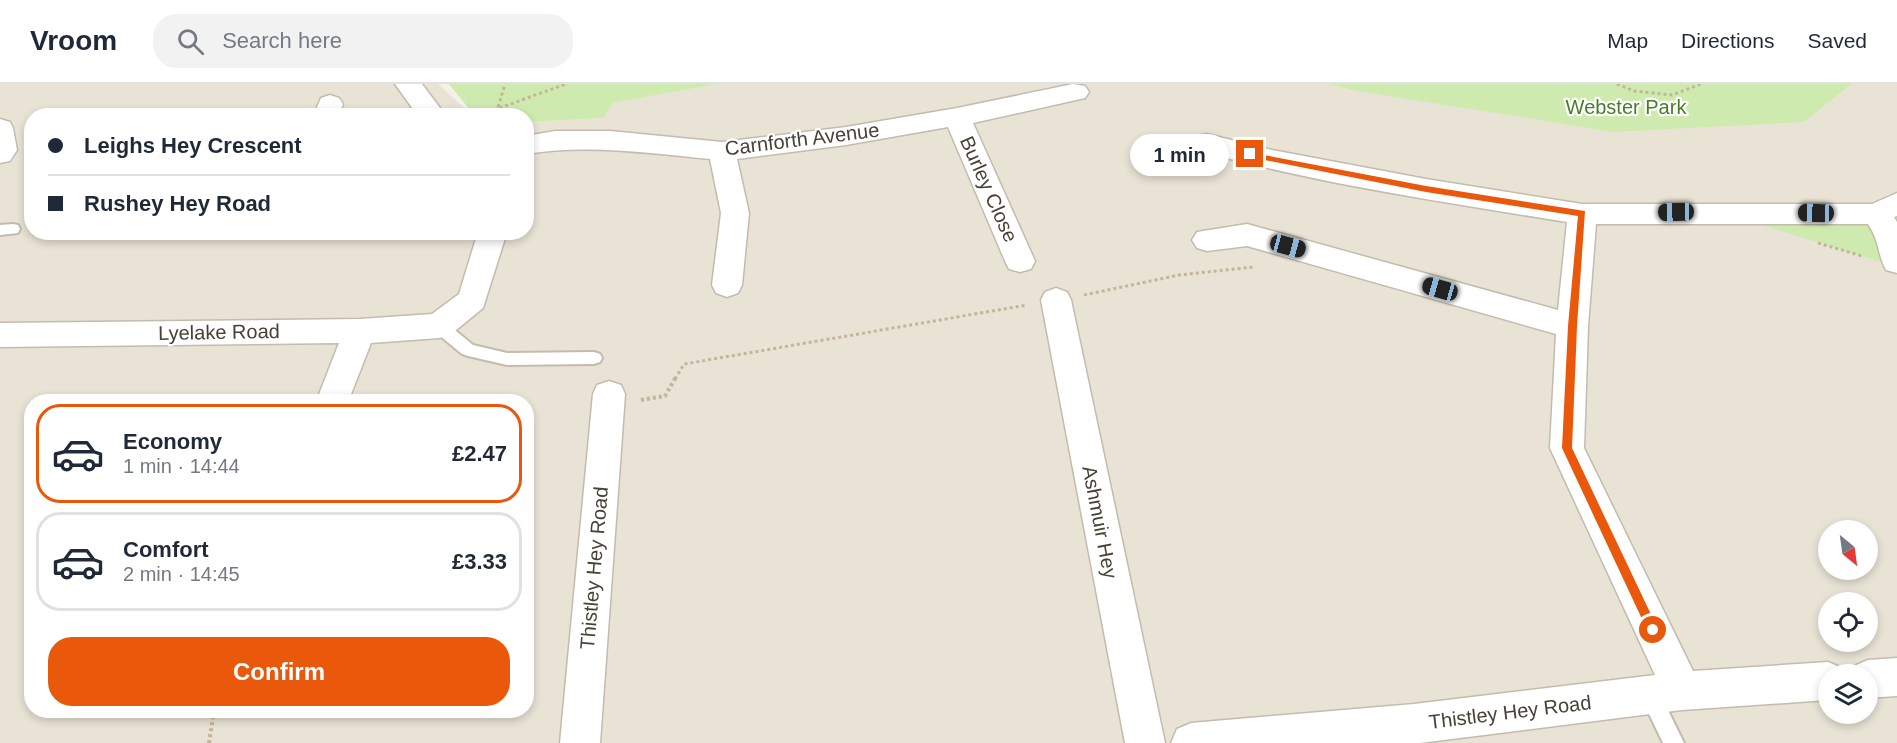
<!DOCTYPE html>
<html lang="en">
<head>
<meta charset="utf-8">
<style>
  :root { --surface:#fff; --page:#f2f2f3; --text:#1f2937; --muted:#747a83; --line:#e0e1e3; --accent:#ea580c }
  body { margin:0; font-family:Arial,sans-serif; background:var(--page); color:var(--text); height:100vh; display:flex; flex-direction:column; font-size:22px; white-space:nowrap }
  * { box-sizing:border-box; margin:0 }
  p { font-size:20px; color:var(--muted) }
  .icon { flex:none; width:33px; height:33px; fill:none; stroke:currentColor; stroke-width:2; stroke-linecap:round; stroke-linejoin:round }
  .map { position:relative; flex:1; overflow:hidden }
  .side { position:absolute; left:24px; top:310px; width:510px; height:324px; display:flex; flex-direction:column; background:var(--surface); border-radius:24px; box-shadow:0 3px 9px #0003 }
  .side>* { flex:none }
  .top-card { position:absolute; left:24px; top:24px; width:510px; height:132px; border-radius:24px; box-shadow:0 3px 9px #0003; display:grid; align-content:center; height:132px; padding:0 24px; background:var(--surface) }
  .needle { width:39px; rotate:151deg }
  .fabs { position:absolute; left:1818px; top:436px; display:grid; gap:12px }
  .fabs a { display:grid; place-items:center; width:60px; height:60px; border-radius:50%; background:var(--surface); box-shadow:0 3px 9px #0003; font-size:30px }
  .end { position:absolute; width:27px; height:27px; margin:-14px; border:8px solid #ea580c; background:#fff; box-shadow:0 0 0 3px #fff }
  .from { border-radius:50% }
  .bubble { position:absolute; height:42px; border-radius:21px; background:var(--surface); box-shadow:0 3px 9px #0003; font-size:20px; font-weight:700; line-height:42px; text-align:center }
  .car { position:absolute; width:18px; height:36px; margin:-18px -9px; border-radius:8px; box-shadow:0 0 4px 2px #0007; background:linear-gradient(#222 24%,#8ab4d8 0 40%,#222 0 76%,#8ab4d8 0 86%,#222 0) }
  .top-card b { display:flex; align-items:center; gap:21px; height:57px; font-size:22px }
  .top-card b+b { border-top:2px solid var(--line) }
  .top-card i { width:15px; height:15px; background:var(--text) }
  ul { padding:10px 0 0; list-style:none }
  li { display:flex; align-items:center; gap:18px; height:99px; margin:0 12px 9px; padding:0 12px; border:3px solid var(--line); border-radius:24px }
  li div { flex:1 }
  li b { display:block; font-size:22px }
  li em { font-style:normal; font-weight:700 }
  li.selected { border-color:var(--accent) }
  li>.icon { width:54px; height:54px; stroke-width:1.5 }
  .cta { display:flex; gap:12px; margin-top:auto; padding:12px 24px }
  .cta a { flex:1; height:69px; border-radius:24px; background:var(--accent); color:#fff; font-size:24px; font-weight:700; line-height:69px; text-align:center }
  header { display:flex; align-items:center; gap:36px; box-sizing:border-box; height:84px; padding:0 30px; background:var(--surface); border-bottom:2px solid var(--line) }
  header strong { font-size:28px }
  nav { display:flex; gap:33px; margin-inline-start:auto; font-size:21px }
  .search { width:420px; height:54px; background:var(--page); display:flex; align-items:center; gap:15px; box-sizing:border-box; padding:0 21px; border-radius:24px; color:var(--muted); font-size:22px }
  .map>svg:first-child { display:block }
  .residential { fill:#e9e3d6; fill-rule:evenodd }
  .green { fill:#cfeaaf }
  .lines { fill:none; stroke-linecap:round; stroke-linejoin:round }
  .lane-casing { stroke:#c3bcad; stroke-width:4 }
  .street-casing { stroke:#c3bcad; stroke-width:3 }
  .path-far1 { stroke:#c3b59a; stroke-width:3; stroke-dasharray:3 3; stroke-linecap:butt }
  .path { stroke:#c3b59a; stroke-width:4; stroke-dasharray:3 3; stroke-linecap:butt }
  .lane { fill:#fff; fill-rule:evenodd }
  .street { fill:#fff; fill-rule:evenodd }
  .route { fill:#ea580c }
  .labels { text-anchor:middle; stroke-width:4.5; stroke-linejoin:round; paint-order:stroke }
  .park-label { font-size:20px; fill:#467d26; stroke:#fff }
  .street-label { font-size:20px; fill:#484136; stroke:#fff }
</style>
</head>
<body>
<header>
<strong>Vroom</strong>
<div class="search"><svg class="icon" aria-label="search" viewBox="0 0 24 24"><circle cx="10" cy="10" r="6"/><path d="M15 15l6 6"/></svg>Search here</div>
<nav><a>Map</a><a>Directions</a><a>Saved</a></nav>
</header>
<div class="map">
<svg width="1897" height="659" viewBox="0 0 1897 659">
  <rect width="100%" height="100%" fill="#f5f1e8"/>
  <path class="residential" d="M0,0H438L472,31L32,32V148H526L527,38L604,34L611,19L718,0H1328L1352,6L1804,38L1852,0H1897V659H0ZM32,318H526V627H32ZM1828,447H1868V486H1828ZM1828,519H1868V558H1828ZM1828,591H1868V630H1828Z"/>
  <g class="green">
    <polygon points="449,0 718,0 612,19 604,34 527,38 526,32 474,31"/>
    <polygon points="1328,0 1852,0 1804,38 1614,48 1352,6"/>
    <polygon points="1720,128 1876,130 1897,183"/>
  </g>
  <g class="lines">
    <defs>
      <g id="lane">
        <polygon points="13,140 18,141 20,145 18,149 0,151 0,141"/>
        <polygon points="439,236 445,238 473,261 507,269 594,268 600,270 602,274 600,278 594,280 507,281 468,272 462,270 433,246 431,242 433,238"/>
        <polygon points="1650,601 1657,604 1684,659 1663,659 1640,611 1643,604"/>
      </g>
      <g id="street">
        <polygon points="395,0 422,0 446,32 418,32"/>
        <path d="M1073,0L1085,2L1089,8L1085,14L973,39L1035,177L1031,185L1020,188L1009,185L1005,177L948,43L846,61L737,75L749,129L742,201L738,209L727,213L716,209L712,201L721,129L710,75C649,69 588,60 526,70V52L555,47H610L722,58L846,43L957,24Z"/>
        <polygon points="330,11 339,14 343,20 339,32 313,32 321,14"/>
        <polygon points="0,35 10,38 13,44 17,66 10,77 0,79"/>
        <path d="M1207,50L1272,66L1426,95L1582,120H1872L1897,109V132L1894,133L1897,138V189L1886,186C1877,169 1880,158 1868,140H1596L1588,242L1584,364L1693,587L1828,578L1842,584L1845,591H1828V616L1682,626L1420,659H1171L1177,645L1191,639L1414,620L1655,591L1550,364L1556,250L1247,162L1207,167L1197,164L1192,156L1197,148L1247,140L1558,226L1567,138C1443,118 1318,100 1197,66L1193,59L1197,52Z"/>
        <polygon points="478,148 507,148 483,224 450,251 439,254 371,259 348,318 316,318 339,259 0,263 0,239 360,235 432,230 459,210"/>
        <polygon points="1056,204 1067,208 1071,216 1165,659 1125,659 1041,216 1045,208"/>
        <polygon points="609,297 621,301 625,310 600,659 560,659 593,310 597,301"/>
        <polygon points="1897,574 1897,612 1868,614 1868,591 1850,591 1854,582 1868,576"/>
      </g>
    </defs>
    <use href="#lane" class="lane-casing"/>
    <use href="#street" class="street-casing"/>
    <g class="path-far1">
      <polyline points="1617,0 1634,7 1672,11 1701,0"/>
      <polyline points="498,23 505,0"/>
      <polyline points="477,32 566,0"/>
      <polyline points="1818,159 1862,172"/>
      <polyline points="1084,211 1179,191 1254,183"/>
      <polyline points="675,295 684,280 1027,221"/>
    </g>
    <g class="path">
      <polyline points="641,316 665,312 676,293"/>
      <polyline points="209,659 214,627"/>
    </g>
    <use href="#lane" class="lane"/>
    <use href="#street" class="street"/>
  </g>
  <polygon class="route" points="1248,68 1426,102 1585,127 1577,242 1572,364 1657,543 1657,550 1649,550 1562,364 1568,242 1578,132 1426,108 1250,73 1246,70"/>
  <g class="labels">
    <g class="park-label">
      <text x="1626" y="30">Webster Park</text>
    </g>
    <g class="street-label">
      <text transform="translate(802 55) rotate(-7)" y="7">Carnforth Avenue</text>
      <text transform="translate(989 105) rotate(66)" y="7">Burley Close</text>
      <text transform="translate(219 248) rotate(-1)" y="7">Lyelake Road</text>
      <text transform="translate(1100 438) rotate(79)" y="7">Ashmuir Hey</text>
      <text transform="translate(594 484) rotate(-85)" y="7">Thistley Hey Road</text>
      <text transform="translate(1510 628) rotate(-7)" y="7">Thistley Hey Road</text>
    </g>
  </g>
</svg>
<div class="fabs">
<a><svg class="needle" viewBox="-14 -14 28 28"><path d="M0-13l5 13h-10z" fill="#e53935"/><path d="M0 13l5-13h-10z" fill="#747a83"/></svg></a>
<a><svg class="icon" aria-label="locate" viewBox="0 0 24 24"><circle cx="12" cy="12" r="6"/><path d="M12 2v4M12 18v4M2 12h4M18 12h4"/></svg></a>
<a><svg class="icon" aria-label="layers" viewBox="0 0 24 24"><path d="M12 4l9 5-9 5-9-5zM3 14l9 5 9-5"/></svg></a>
</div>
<i class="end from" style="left:1653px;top:546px"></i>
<i class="end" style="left:1250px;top:70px"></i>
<div class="bubble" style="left:1130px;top:50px;width:99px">1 min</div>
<i class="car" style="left:1676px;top:128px;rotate:269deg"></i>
<i class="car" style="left:1816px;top:129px;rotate:271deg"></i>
<i class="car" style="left:1288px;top:162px;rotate:105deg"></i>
<i class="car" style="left:1440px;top:205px;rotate:286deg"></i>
<div class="top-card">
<b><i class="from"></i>Leighs Hey Crescent</b>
<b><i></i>Rushey Hey Road</b>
</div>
<section class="side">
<ul>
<li class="selected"><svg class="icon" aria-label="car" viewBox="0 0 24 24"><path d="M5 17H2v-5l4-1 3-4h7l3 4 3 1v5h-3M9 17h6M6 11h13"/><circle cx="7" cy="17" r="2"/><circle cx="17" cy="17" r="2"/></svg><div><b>Economy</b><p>1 min · 14:44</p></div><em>£2.47</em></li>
<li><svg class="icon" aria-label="car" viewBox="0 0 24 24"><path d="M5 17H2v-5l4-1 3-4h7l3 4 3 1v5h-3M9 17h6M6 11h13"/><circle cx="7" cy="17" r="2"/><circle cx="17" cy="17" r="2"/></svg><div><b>Comfort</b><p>2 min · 14:45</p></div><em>£3.33</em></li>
</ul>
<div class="cta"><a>Confirm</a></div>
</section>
</div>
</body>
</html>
